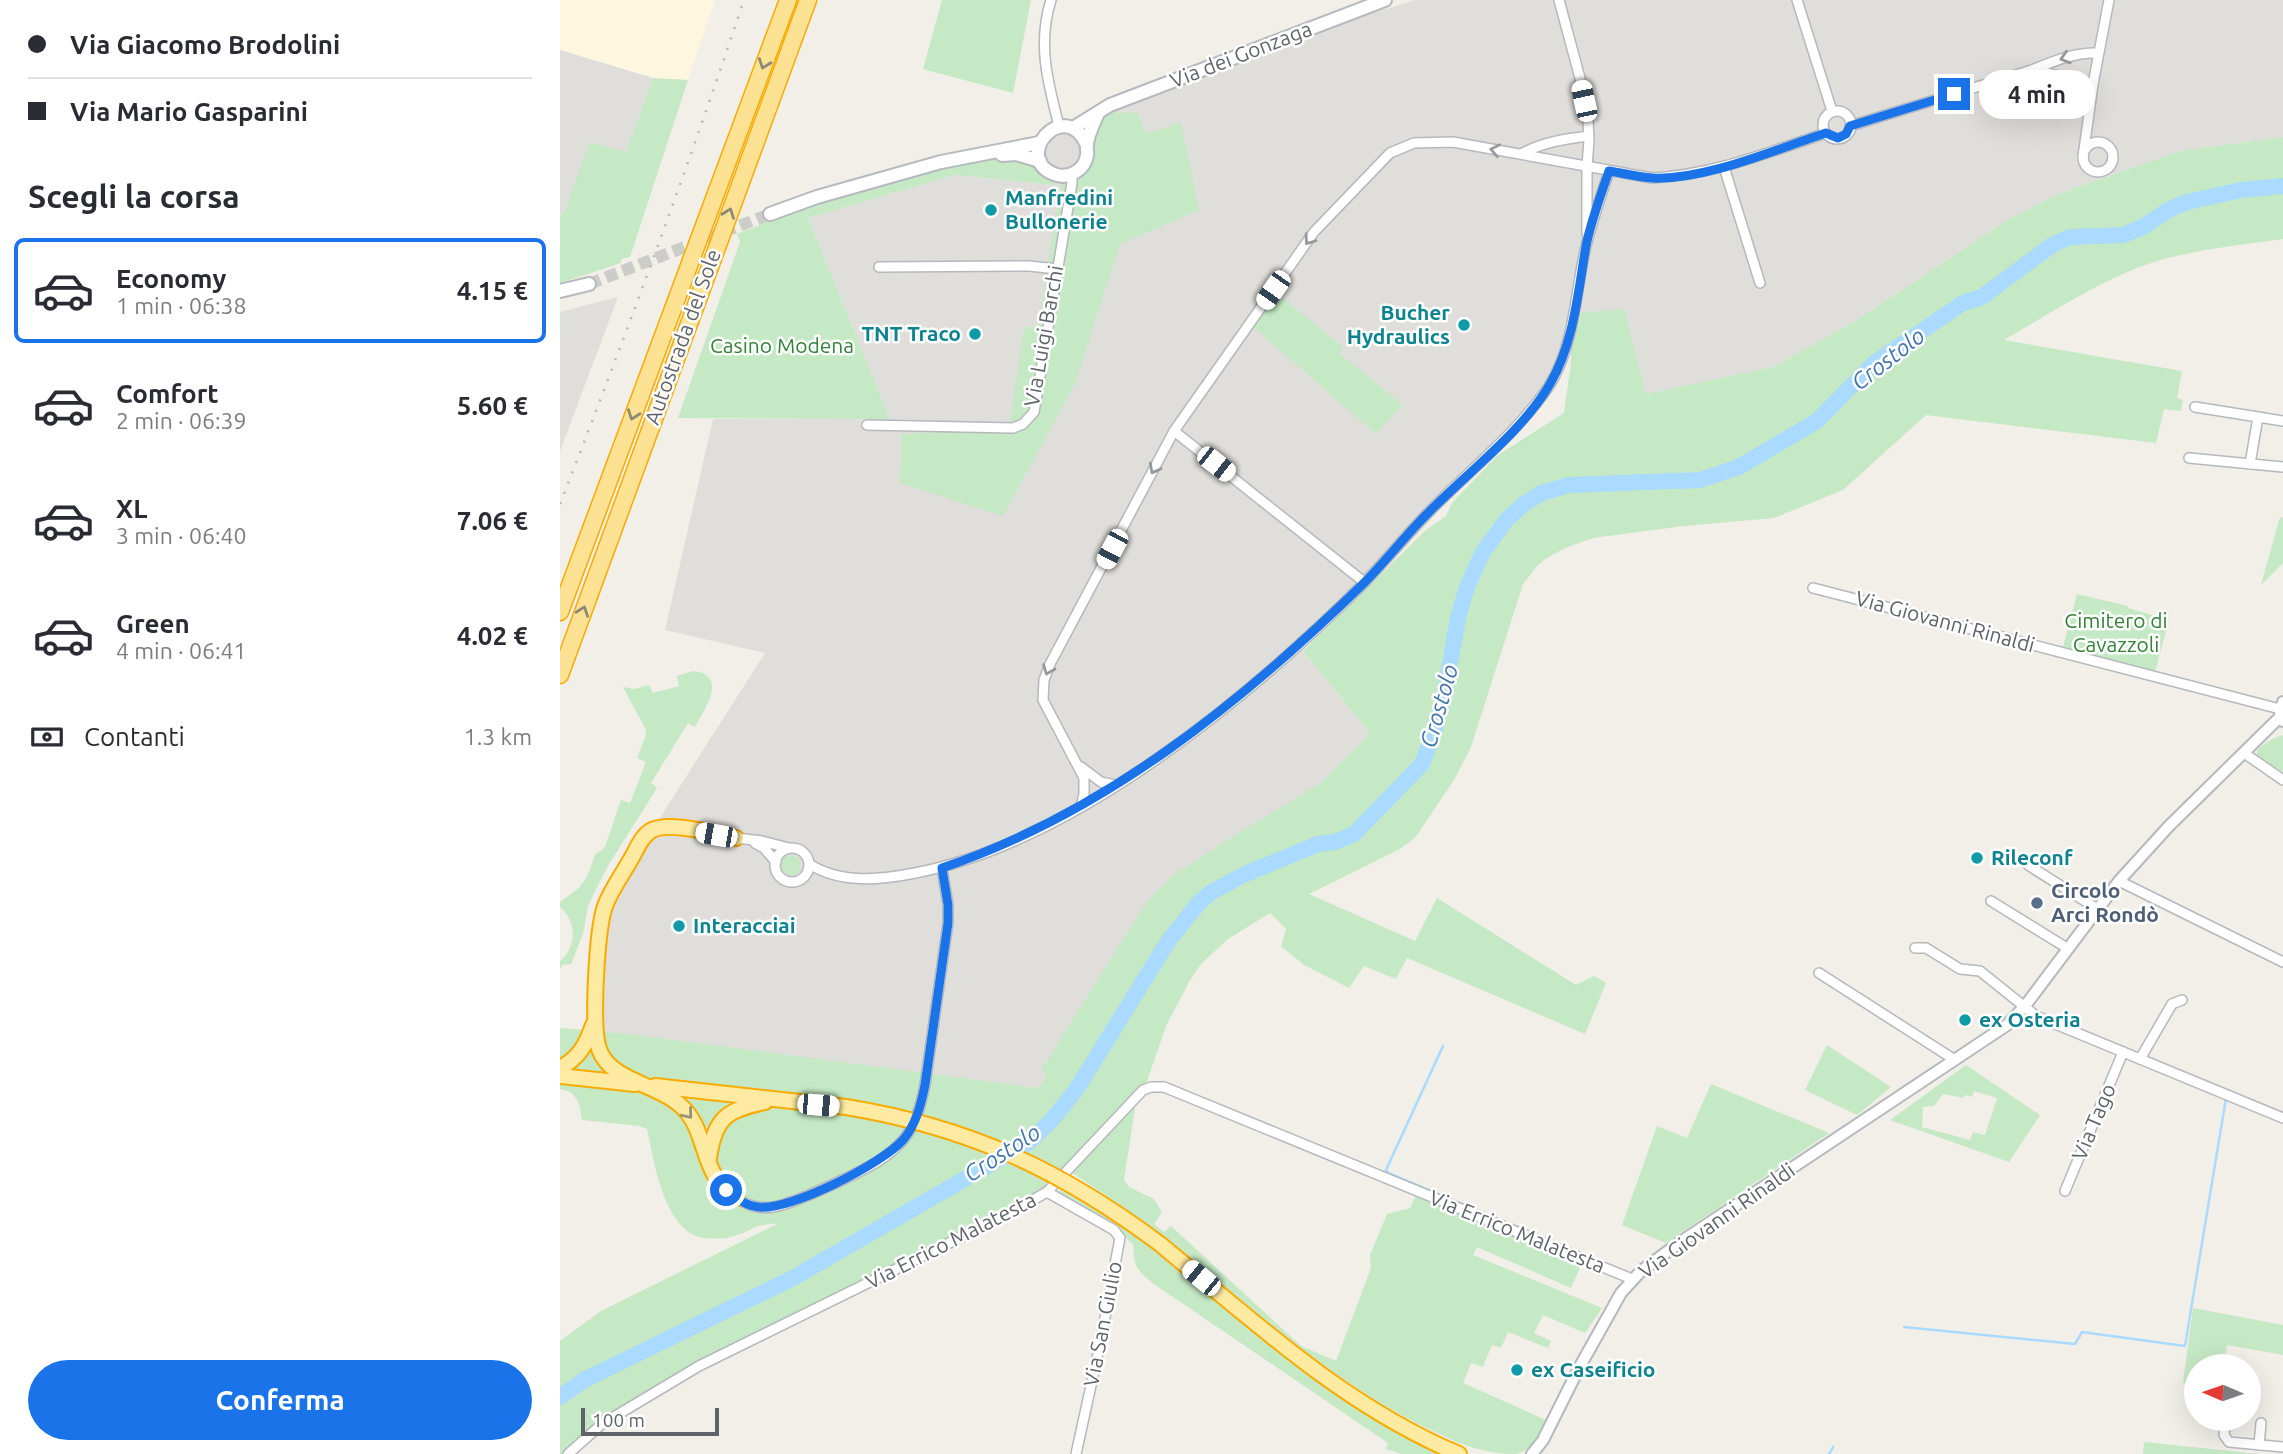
<!DOCTYPE html>
<html lang="it">
<head>
<meta charset="utf-8">
<style>
  :root { --surface:#fff; --page:#f7f7f7; --text:#2b2b33; --muted:#7c7c81; --line:#e1e1e2; --accent:#1a73e8 }
  body { margin:0; font-family:Ubuntu,sans-serif; background:var(--page); color:var(--text); height:100vh; display:flex; flex-direction:column; font-size:26px; white-space:nowrap }
  * { box-sizing:border-box; margin:0 }
  p { font-size:23px; color:var(--muted) }
  .icon { flex:none; width:38px; height:38px; fill:none; stroke:currentColor; stroke-width:2; stroke-linecap:round; stroke-linejoin:round }
  .map { position:relative; flex:1; overflow:hidden }
  .side { display:flex; flex-direction:column; background:var(--surface); width:560px }
  .side>* { flex:none }
  .top-card { display:grid; align-content:center; height:154px; padding:0 28px; background:var(--surface) }
  .needle { width:46px; rotate:272deg }
  .buttons { position:absolute; left:1624px; top:1354px; display:grid; gap:14px }
  .buttons a { display:grid; place-items:center; width:77px; height:77px; border-radius:50%; background:var(--surface); box-shadow:0 7px 28px #0002; font-size:35px }
  .scale { position:absolute; left:21px; bottom:18px; width:138px; box-sizing:border-box; padding-left:7px; border:4px solid #5f6368; border-top:0; font-size:19px; line-height:24px; white-space:nowrap; color:#5f6368; -webkit-text-stroke:5px #fff; paint-order:stroke }
  .end { position:absolute; width:32px; height:32px; margin:-16px; border:9px solid #1a73e8; background:#fff; box-shadow:0 0 0 4px #fff }
  .from { border-radius:50% }
  .bubble { position:absolute; height:49px; border-radius:24px; background:var(--surface); box-shadow:0 7px 28px #0002; font-size:23px; font-weight:600; line-height:49px; text-align:center }
  .car { position:absolute; width:21px; height:42px; margin:-21px -10px; border-radius:9px; box-shadow:0 0 5px 2px #0007; background:linear-gradient(#fff 24%,#345 0 40%,#fff 0 76%,#345 0 86%,#fff 0) }
  .top-card b { display:flex; align-items:center; gap:24px; height:66px; font-size:26px }
  .top-card b+b { border-top:2px solid var(--line) }
  .top-card i { width:18px; height:18px; background:var(--text) }
  ul { padding:0; list-style:none }
  li { display:flex; align-items:center; gap:21px; height:105px; margin:0 14px 10px; padding:0 14px; border:4px solid transparent; border-radius:10px }
  li div { flex:1 }
  li b { display:block; font-size:26px }
  li em { font-style:normal; font-weight:600 }
  li.current { border-color:var(--accent) }
  li>.icon { width:63px; height:63px; stroke-width:1.5 }
  h2 { padding:0 28px; font-size:32px; line-height:84px }
  .pay { display:flex; align-items:center; gap:18px; height:77px; padding:0 28px; font-size:26px }
  .pay p { margin-inline-start:auto }
  .button { display:flex; gap:14px; margin-top:auto; padding:14px 28px }
  .button a { flex:1; height:80px; border-radius:42px; background:var(--accent); color:#fff; font-size:28px; font-weight:600; line-height:80px; text-align:center }
  main { display:flex; flex:1; min-height:0 }
  .map>svg:first-child { display:block }
  .commercial { fill:#fef7e0 }
  .industrial { fill:#e0deda }
  .green { fill:#c5e8c5; fill-rule:evenodd }
  .lines { fill:none; stroke-linecap:round; stroke-linejoin:round }
  .stream { stroke:#aadaff; stroke-width:2.5 }
  .river { stroke:#aadaff; stroke-width:16 }
  .secondary-tunnel { stroke:#ccccc8; stroke-width:12; stroke-dasharray:12 6; stroke-linecap:butt }
  .minor-casing { stroke:#b5b8bc; stroke-width:12 }
  .tertiary-casing { stroke:#b5b8bc; stroke-width:14 }
  .secondary-casing { stroke:#b6babf; stroke-width:16 }
  .trunk-casing { stroke:#f9ab00; stroke-width:18 }
  .motorway-casing { stroke:#f9ab00; stroke-width:19 }
  .minor { stroke:#fff; stroke-width:9 }
  .tertiary { stroke:#fff; stroke-width:10 }
  .secondary { stroke:#fff; stroke-width:12 }
  .trunk { stroke:#feeaa1; stroke-width:14 }
  .motorway { stroke:#fde293; stroke-width:16 }
  .rail { stroke:#b6b7b8; stroke-width:2.5; stroke-dasharray:2 9; stroke-linecap:butt }
  .trunk-bridge-casing { stroke:#f9ab00; stroke-width:18; stroke-linecap:butt }
  .trunk-bridge { stroke:#feeaa1; stroke-width:14 }
  .oneway { stroke:#979a9d }
  .oneway2 { stroke:#8e8975 }
  .oneway3 { stroke:#97927c }
  .route { stroke:#1a73e8; stroke-width:9 }
  .culture-dot { fill:#0f9aa8; stroke:#fff; stroke-width:2.5 }
  .service-dot { fill:#5c6f8a; stroke:#fff; stroke-width:2.5 }
  .labels { text-anchor:middle; stroke-width:5; stroke-linejoin:round; paint-order:stroke }
  .street-label { font-size:21px; fill:#5f6368; stroke:#fff }
  .culture-label { font-size:21px; font-weight:bold; fill:#0d838f; stroke:#fff; text-anchor:start }
  .park-label { font-size:21px; fill:#348238; stroke:#fff }
  .service-label { font-size:21px; font-weight:bold; fill:#4e5e75; stroke:#fff; text-anchor:start }
  .water-label { font-size:23px; font-style:italic; fill:#4174aa; stroke:#fff }
</style>
</head>
<body>
<main>
<section class="side">
<div class="top-card">
<b><i class="from"></i>Via Giacomo Brodolini</b>
<b><i></i>Via Mario Gasparini</b>
</div>
<h2>Scegli la corsa</h2>
<ul>
<li class="current"><svg class="icon" aria-label="car" viewBox="0 0 24 24"><path d="M5 17H2v-5l4-1 3-4h7l3 4 3 1v5h-3M9 17h6M6 11h13"/><circle cx="7" cy="17" r="2"/><circle cx="17" cy="17" r="2"/></svg><div><b>Economy</b><p>1 min · 06:38</p></div><em>4.15 €</em></li>
<li><svg class="icon" aria-label="car" viewBox="0 0 24 24"><path d="M5 17H2v-5l4-1 3-4h7l3 4 3 1v5h-3M9 17h6M6 11h13"/><circle cx="7" cy="17" r="2"/><circle cx="17" cy="17" r="2"/></svg><div><b>Comfort</b><p>2 min · 06:39</p></div><em>5.60 €</em></li>
<li><svg class="icon" aria-label="car" viewBox="0 0 24 24"><path d="M5 17H2v-5l4-1 3-4h7l3 4 3 1v5h-3M9 17h6M6 11h13"/><circle cx="7" cy="17" r="2"/><circle cx="17" cy="17" r="2"/></svg><div><b>XL</b><p>3 min · 06:40</p></div><em>7.06 €</em></li>
<li><svg class="icon" aria-label="car" viewBox="0 0 24 24"><path d="M5 17H2v-5l4-1 3-4h7l3 4 3 1v5h-3M9 17h6M6 11h13"/><circle cx="7" cy="17" r="2"/><circle cx="17" cy="17" r="2"/></svg><div><b>Green</b><p>4 min · 06:41</p></div><em>4.02 €</em></li>
</ul>
<div class="pay"><svg class="icon" aria-label="cash" viewBox="0 0 24 24"><path d="M3 7h18v10H3z"/><circle cx="12" cy="12" r="2"/></svg>Contanti<p>1.3 km</p></div>
<div class="button"><a>Conferma</a></div>
</section>
<div class="map">
<svg width="1723" height="1454" viewBox="0 0 1723 1454">
  <rect width="100%" height="100%" fill="#f1efe8"/>
  <polygon class="commercial" points="0,0 155,0 128,80 93,78 0,50"/>
  <g class="industrial">
    <polygon points="855,0 1723,0 1723,137 1620,151 1498,194 1449,219 1292,323 1213,367 1085,395 1064,310 1014,313 1001,358 967,416 738,645 810,733 774,771 742,826 611,895 478,1088 25,1029 36,918 205,653 105,630 153,419 330,419 248,218 395,175 493,185 493,174 485,169 479,143 538,113 591,97 785,22"/>
    <polygon points="0,50 93,78 66,153 3,215 0,214"/>
    <polygon points="58,297 0,451 0,312"/>
  </g>
  <g class="green">
    <polygon points="382,0 471,0 453,93 363,69"/>
    <polygon points="93,78 128,80 70,257 61,259 61,263 0,283 0,216 4,213 30,142 66,152"/>
    <polygon points="550,105 557,113 577,112 586,134 621,122 639,210 560,244 515,384 443,516 340,483 342,434 449,428 464,327 478,327 502,176 522,167 538,113"/>
    <path d="M1723,137V239C1682,245 1630,250 1591,263C1540,280 1491,313 1444,340L1622,371L1617,398L1623,400L1621,411L1604,409L1596,443L1366,415L1283,490L1214,518L1124,526L1033,538L1005,548L985,559L978,565L963,584L911,747L894,780L855,838L838,850L749,894L855,941L877,898L1016,985L1034,976L1046,983L1025,1034L847,958L836,979L804,966L789,988L744,965L721,946L726,929L710,913L668,939L641,964L630,980L606,1026L587,1081L489,1188L71,1403L6,1454H0V1341L41,1311L217,1224C197,1222 184,1236 166,1238C158,1239 146,1239 139,1237C103,1226 94,1160 87,1129L80,1126L22,1120C20,1104 18,1092 0,1089V1028L61,1033L478,1088L487,1075L481,1070L586,903L612,876L669,839L761,783L810,733L743,651L866,530L886,516L892,503L938,455L1004,413L1011,362V329L1014,313L1064,309L1086,394L1213,367L1292,323L1449,219L1498,194L1620,151Z"/>
    <polygon points="456,154 485,169 494,185 395,175 248,218 330,419 118,418 180,242 177,234 198,226 210,214 381,162"/>
    <polygon points="713,290 783,347 779,353 843,405 816,434 690,324"/>
    <polygon points="1720,517 1723,518 1723,563 1701,585"/>
    <polygon points="1517,594 1568,606 1568,608 1609,620 1595,672 1503,647"/>
    <path d="M132,671C170,674 144,710 135,727L128,723L91,783L97,788L49,864L33,895L28,906L23,934L11,964L2,965L0,969V961C17,947 17,922 0,907V902L19,888L27,877L35,855L45,847L61,800L70,803L86,762L77,758L86,735V730L63,687L75,689L89,685L93,693L119,686L117,676Z"/>
    <path d="M1723,735V773L1697,757V750C1705,743 1712,738 1723,735Z"/>
    <circle cx="231" cy="865" r="10"/>
    <polygon points="1267,1045 1331,1087 1297,1115 1245,1090"/>
    <path d="M1406,1065L1480,1115L1449,1162L1330,1120ZM1414,1091L1437,1098L1425,1135L1413,1132L1410,1140L1362,1127L1363,1107L1374,1106L1383,1094L1403,1098L1405,1095L1412,1097Z"/>
    <polygon points="1151,1084 1269,1133 1106,1243 1062,1225 1097,1126 1127,1138"/>
    <path d="M568,1108H575L564,1180L569,1187L594,1199L602,1212L594,1224L604,1232L611,1226L741,1346L776,1361L811,1268L810,1255L827,1214L850,1208L858,1191L1022,1263L1011,1288L917,1247L913,1255L1042,1308L1025,1333L983,1315L974,1333L991,1341L988,1348L948,1332L941,1348L932,1345L923,1367L911,1363L903,1383L986,1420C979,1434 972,1452 955,1454C928,1454 903,1446 879,1434C776,1387 695,1309 607,1240C576,1215 544,1194 511,1172Z"/>
    <path d="M500,1190C548,1216 594,1249 637,1283C679,1316 717,1353 761,1385C799,1412 839,1433 881,1454H841L826,1449L828,1443L591,1282C575,1268 574,1265 573,1244L557,1230L497,1192Z"/>
    <polygon points="1633,1308 1723,1325 1723,1355 1667,1345 1663,1367 1636,1367 1636,1384 1623,1383"/>
    <polygon points="1584,1442 1700,1454 1583,1454"/>
  </g>
  <g class="lines">
    <g class="stream">
      <polyline points="883,1046 826,1170 828,1173 940,1220"/>
      <polyline points="1344,1327 1515,1344 1522,1332 1625,1346 1666,1098"/>
      <polyline points="1269,1454 1273,1447"/>
    </g>
    <polyline class="river" points="0,1397 24,1380 233,1278 469,1142 491,1121 516,1090 609,940 638,904 650,893 683,875 758,844 775,842 794,834 862,764 874,732 885,692 898,618 907,587 923,552 947,519 963,505 981,493 1009,485 1140,480 1179,467 1257,421 1313,364 1403,303 1422,297 1492,245 1510,237 1563,235 1583,227 1610,209 1627,202 1681,190 1723,186"/>
    <polyline class="secondary-tunnel" points="29,284 210,214"/>
    <defs>
      <g id="minor">
        <path d="M491,0C477,44 488,83 499,126"/>
        <polyline points="999,0 1020,78 1028,121 1029,140 1027,167 1027,233"/>
        <polyline points="1237,0 1272,111"/>
        <polyline points="1474,70 1533,84"/>
        <circle cx="1277" cy="125" r="14"/>
        <path d="M1290,126L1472,70C1494,61 1515,52 1538,53"/>
        <circle cx="1538" cy="157" r="15"/>
        <path d="M961,154C983,142 1004,139 1029,136"/>
        <polyline points="1523,157 1533,84 1549,0"/>
        <polyline points="1164,167 1200,283"/>
        <polyline points="319,267 469,266 497,269"/>
        <polyline points="1635,407 1698,417 1690,464"/>
        <polyline points="1698,417 1723,421"/>
        <polyline points="307,425 453,428 463,424 474,412 512,183 512,175"/>
        <polyline points="614,431 804,582"/>
        <polyline points="1629,458 1723,467"/>
        <polyline points="1253,588 1720,709"/>
        <polyline points="1684,753 1723,780"/>
        <polyline points="521,767 541,782 555,785"/>
        <path d="M521,807L524,794V778L483,700L484,680L490,664L614,431L754,232L830,153L854,143L893,142L1092,178C1153,175 1209,152 1266,133"/>
        <polyline points="176,838 202,841 229,848"/>
        <polyline points="195,843 204,848 216,862"/>
        <circle cx="232" cy="865" r="17"/>
        <path d="M249,864C281,884 320,880 355,873C515,842 691,696 804,583C825,561 845,537 866,515C907,472 956,435 989,386C1016,343 1015,289 1027,242C1033,218 1042,194 1049,171"/>
        <polyline points="1468,865 1536,908"/>
        <polyline points="1559,881 1723,962"/>
        <polyline points="1431,901 1507,948"/>
        <polyline points="1355,948 1366,948 1400,969 1420,971 1476,1016 1723,1118"/>
        <polyline points="1259,973 1395,1060"/>
        <polyline points="1580,1059 1612,1004 1622,1000"/>
        <polyline points="1505,1191 1563,1052"/>
        <polyline points="487,1192 554,1230 560,1238 539,1349 516,1454"/>
        <path d="M177,1198C188,1206 200,1209 213,1207C234,1204 304,1171 323,1158C330,1153 337,1147 343,1140C356,1125 361,1104 365,1085L388,923V905L382,868"/>
        <polyline points="1665,1426 1664,1435 1669,1442 1723,1447"/>
        <polyline points="1699,1445 1701,1423"/>
        <polyline points="8,1454 42,1424 139,1366 444,1216 487,1192 583,1090 591,1087 604,1087 1072,1279"/>
      </g>
      <g id="tertiary">
        <polyline points="1723,702 1720,712 1723,721"/>
        <polyline points="972,1454 983,1440 1019,1368 1061,1293 1081,1271 1119,1243 1447,1025 1465,1006 1559,881 1609,826 1721,716"/>
      </g>
      <g id="secondary">
        <polyline points="513,128 550,105 825,0"/>
        <path d="M526,143C503,97 452,158 494,174C508,180 525,170 527,155C528,152 526,148 527,144C528,134 534,123 538,113"/>
        <polyline points="442,155 456,154 480,161"/>
        <polyline points="210,214 257,197 381,162 479,143"/>
        <polyline points="0,291 29,284"/>
      </g>
      <g id="trunk">
        <path d="M176,838C155,834 111,821 92,830C81,836 77,849 71,859C62,875 51,890 45,906C37,929 31,1026 39,1049C50,1081 97,1084 120,1105C142,1124 141,1152 155,1176C160,1185 168,1192 177,1198"/>
        <path d="M0,1068C19,1058 26,1045 33,1025"/>
        <polyline points="0,1076 75,1084"/>
        <polyline points="95,1086 286,1107"/>
        <path d="M149,1158C155,1117 167,1110 205,1102"/>
        <path d="M600,1244C693,1321 786,1407 899,1454"/>
      </g>
      <g id="motorway">
        <polyline points="0,612 228,0"/>
        <polyline points="0,675 248,0"/>
      </g>
    </defs>
    <use href="#minor" class="minor-casing"/>
    <use href="#tertiary" class="tertiary-casing"/>
    <use href="#secondary" class="secondary-casing"/>
    <use href="#trunk" class="trunk-casing"/>
    <use href="#motorway" class="motorway-casing"/>
    <use href="#minor" class="minor"/>
    <use href="#tertiary" class="tertiary"/>
    <use href="#secondary" class="secondary"/>
    <use href="#trunk" class="trunk"/>
    <use href="#motorway" class="motorway"/>
    <path class="rail" d="M0,504C65,338 127,170 184,0"/>
    <defs>
      <path id="trunk-bridge" d="M286,1107C409,1127 501,1170 600,1244"/>
    </defs>
    <use href="#trunk-bridge" class="trunk-bridge-casing"/>
    <use href="#trunk-bridge" class="trunk-bridge"/>
  </g>
  <defs><path id="oneway-chevron" d="M-2-3.5L2.5 0L-2 3.5" fill="none" stroke-width="1.6" stroke-linecap="round" stroke-linejoin="round" transform="scale(1.75)"/></defs>
  <g class="oneway">
    <use href="#oneway-chevron" transform="translate(1505 58) rotate(163)"/>
    <use href="#oneway-chevron" transform="translate(935 150) rotate(-169)"/>
    <use href="#oneway-chevron" transform="translate(749 240) rotate(126)"/>
    <use href="#oneway-chevron" transform="translate(594 469) rotate(118)"/>
    <use href="#oneway-chevron" transform="translate(488 670) rotate(111)"/>
  </g>
  <g class="oneway2">
    <use href="#oneway-chevron" transform="translate(204 64) rotate(110)"/>
    <use href="#oneway-chevron" transform="translate(169 213) rotate(-70)"/>
    <use href="#oneway-chevron" transform="translate(73 415) rotate(110)"/>
    <use href="#oneway-chevron" transform="translate(23 611) rotate(-70)"/>
  </g>
  <use class="oneway3" href="#oneway-chevron" transform="translate(128 1114) rotate(50)"/>
  <g class="lines">
    <path class="route" d="M166,1190C176,1198 186,1206 199,1207C230,1211 323,1163 343,1140C356,1125 361,1104 365,1085L388,923V905L382,868C545,813 681,703 803,584C825,562 845,536 867,514C906,474 963,431 990,384C1014,343 1018,292 1026,246C1031,221 1041,195 1049,171C1063,173 1078,177 1092,178C1144,181 1216,149 1266,133L1278,138L1286,134L1290,126L1394,94"/>
  </g>
  <g class="culture-dot">
    <circle cx="431" cy="210" r="7"/>
    <circle cx="904" cy="325" r="7"/>
    <circle cx="415" cy="334" r="7"/>
    <circle cx="1417" cy="858" r="7"/>
    <circle cx="119" cy="926" r="7"/>
    <circle cx="1405" cy="1020" r="7"/>
    <circle cx="957" cy="1370" r="7"/>
  </g>
  <circle class="service-dot" cx="1477" cy="903" r="7"/>
  <g class="labels">
    <g class="street-label">
      <text transform="translate(681 55) rotate(-21)" y="7">Via dei Gonzaga</text>
      <text transform="translate(484 336) rotate(-80)" y="7">Via Luigi Barchi</text>
      <text transform="translate(123 337) rotate(-70)" y="7">Autostrada del Sole</text>
      <text transform="translate(1385 622) rotate(15)" y="7">Via Giovanni Rinaldi</text>
      <text transform="translate(1534 1122) rotate(-67)" y="7">Via Tago</text>
      <text transform="translate(1157 1221) rotate(-35)" y="7">Via Giovanni Rinaldi</text>
      <text transform="translate(957 1232) rotate(22)" y="7">Via Errico Malatesta</text>
      <text transform="translate(391 1241) rotate(-27)" y="7">Via Errico Malatesta</text>
      <text transform="translate(543 1324) rotate(-79)" y="7">Via San Giulio</text>
    </g>
    <g class="culture-label">
      <text x="445" y="205">Manfredini<tspan x="445" dy="24">Bullonerie</tspan></text>
      <text x="890" y="320" text-anchor="end">Bucher<tspan x="890" dy="24">Hydraulics</tspan></text>
      <text x="401" y="341" text-anchor="end">TNT Traco</text>
      <text x="1431" y="865">Rileconf</text>
      <text x="133" y="933">Interacciai</text>
      <text x="1419" y="1027">ex Osteria</text>
      <text x="971" y="1377">ex Caseificio</text>
    </g>
    <g class="park-label">
      <text x="222" y="353">Casino Modena</text>
      <text x="1556" y="628">Cimitero di<tspan x="1556" dy="24">Cavazzoli</tspan></text>
    </g>
    <g class="service-label">
      <text x="1491" y="898">Circolo<tspan x="1491" dy="24">Arci Rondò</tspan></text>
    </g>
    <g class="water-label">
      <text transform="translate(1328 359) rotate(-38)" y="8">Crostolo</text>
      <text transform="translate(879 706) rotate(-74)" y="8">Crostolo</text>
      <text transform="translate(442 1153) rotate(-33)" y="8">Crostolo</text>
    </g>
  </g>
</svg>
<div class="buttons">
<a><svg class="needle" viewBox="-14 -14 28 28"><path d="M0-13l5 13h-10z" fill="#e53935"/><path d="M0 13l5-13h-10z" fill="#7c7c81"/></svg></a>
</div>
<div class="scale">100 m</div>
<i class="end from" style="left:166px;top:1190px"></i>
<i class="end" style="left:1394px;top:94px"></i>
<div class="bubble" style="left:1419px;top:70px;width:116px">4 min</div>
<i class="car" style="left:1024px;top:101px;rotate:348deg"></i>
<i class="car" style="left:713px;top:290px;rotate:215deg"></i>
<i class="car" style="left:656px;top:464px;rotate:128deg"></i>
<i class="car" style="left:552px;top:549px;rotate:208deg"></i>
<i class="car" style="left:156px;top:835px;rotate:280deg"></i>
<i class="car" style="left:258px;top:1105px;rotate:95deg"></i>
<i class="car" style="left:641px;top:1278px;rotate:309deg"></i>
</div>
</main>
</body>
</html>
